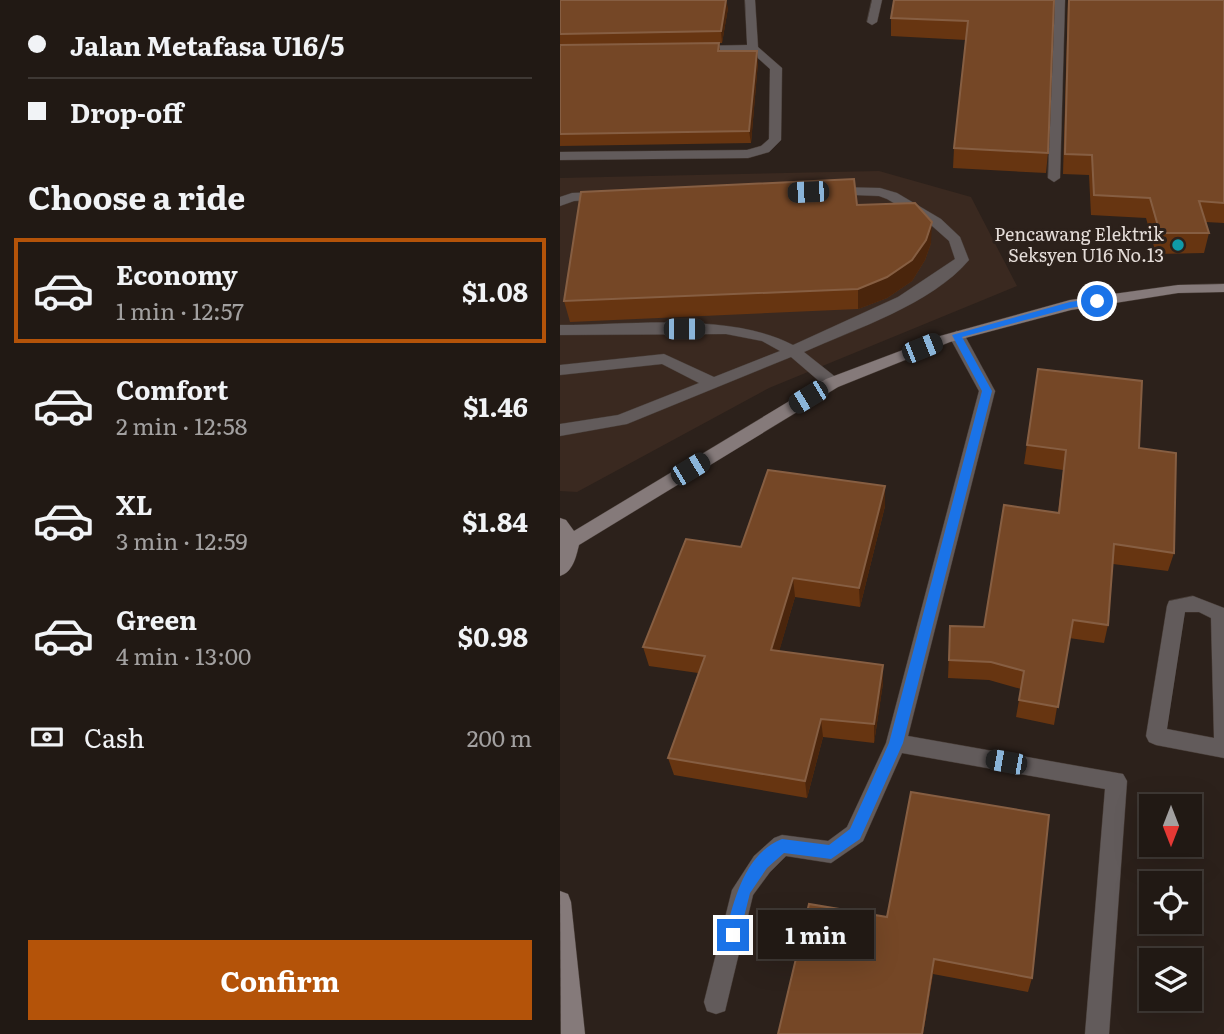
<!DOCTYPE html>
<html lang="en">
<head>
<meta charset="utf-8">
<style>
  :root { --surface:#211914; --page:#29221d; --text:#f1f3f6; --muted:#a2a0a0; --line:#3e3834; --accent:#b45309 }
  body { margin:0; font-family:Literata,serif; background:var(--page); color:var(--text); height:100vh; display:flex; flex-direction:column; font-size:26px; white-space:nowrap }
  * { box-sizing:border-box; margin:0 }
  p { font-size:23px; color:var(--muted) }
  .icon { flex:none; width:38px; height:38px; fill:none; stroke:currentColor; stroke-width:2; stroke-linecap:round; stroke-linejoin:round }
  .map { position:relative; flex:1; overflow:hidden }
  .panel { display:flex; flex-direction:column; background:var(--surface); width:560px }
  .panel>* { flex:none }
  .hud { display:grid; align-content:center; height:154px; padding:0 28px; background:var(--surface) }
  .needle { width:46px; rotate:180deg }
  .buttons { position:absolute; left:579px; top:794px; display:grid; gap:14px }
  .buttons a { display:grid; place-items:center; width:63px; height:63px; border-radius:0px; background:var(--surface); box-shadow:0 7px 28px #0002,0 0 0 2px var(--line); font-size:35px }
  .end { position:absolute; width:32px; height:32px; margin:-16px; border:9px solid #1a73e8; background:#fff; box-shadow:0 0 0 4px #fff }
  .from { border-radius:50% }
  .bubble { position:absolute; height:49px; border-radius:0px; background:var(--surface); box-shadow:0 7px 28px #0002,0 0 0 2px var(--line); font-size:23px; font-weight:700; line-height:49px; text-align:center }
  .car { position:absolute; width:21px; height:42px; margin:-21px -10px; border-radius:9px; box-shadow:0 0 5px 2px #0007; background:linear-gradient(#222 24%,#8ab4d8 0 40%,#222 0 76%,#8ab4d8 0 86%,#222 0) }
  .hud b { display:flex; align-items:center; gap:24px; height:66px; font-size:26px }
  .hud b+b { border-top:2px solid var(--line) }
  .hud i { width:18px; height:18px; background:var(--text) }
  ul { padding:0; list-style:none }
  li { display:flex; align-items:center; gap:21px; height:105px; margin:0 14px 10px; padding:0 14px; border:4px solid transparent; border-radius:0px }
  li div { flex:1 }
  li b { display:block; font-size:26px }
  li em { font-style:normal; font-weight:700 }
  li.active { border-color:var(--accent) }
  li>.icon { width:63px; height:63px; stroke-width:1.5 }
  h2 { padding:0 28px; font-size:32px; line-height:84px }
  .pay { display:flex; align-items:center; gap:18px; height:77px; padding:0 28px; font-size:26px }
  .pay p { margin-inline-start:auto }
  .action { display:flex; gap:14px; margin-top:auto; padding:14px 28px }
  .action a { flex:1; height:80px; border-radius:0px; background:var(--accent); color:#fff; font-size:28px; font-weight:700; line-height:80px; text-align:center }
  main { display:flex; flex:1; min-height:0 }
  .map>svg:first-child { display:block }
  .built { fill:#3a2920 }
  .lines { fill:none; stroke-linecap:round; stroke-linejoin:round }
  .lane-casing { stroke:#463b35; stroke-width:1 }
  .street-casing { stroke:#463b35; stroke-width:1 }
  .secondary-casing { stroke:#463b35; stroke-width:1 }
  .lane { fill:#625b5b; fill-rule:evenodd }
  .street { fill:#625b5b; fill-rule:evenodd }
  .secondary { fill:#857a7a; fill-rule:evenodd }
  .wall { fill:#673511 }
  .shaded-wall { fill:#4a250c }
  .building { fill:#754726; stroke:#865e42; stroke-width:2 }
  .route { fill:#1a73e8 }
  .culture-dot { fill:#0f9aa8; stroke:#2c211b; stroke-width:2.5 }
  .labels { text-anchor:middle; stroke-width:6; stroke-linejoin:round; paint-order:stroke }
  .far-poi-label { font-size:18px; fill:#e4dcd8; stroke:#2c211b; text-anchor:end }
</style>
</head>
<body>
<main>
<section class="panel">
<div class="hud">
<b><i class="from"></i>Jalan Metafasa U16/5</b>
<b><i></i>Drop-off</b>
</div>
<h2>Choose a ride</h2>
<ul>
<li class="active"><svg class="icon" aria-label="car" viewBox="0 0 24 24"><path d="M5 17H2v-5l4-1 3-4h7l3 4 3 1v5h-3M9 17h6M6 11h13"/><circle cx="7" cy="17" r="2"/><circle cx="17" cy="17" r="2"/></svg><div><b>Economy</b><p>1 min · 12:57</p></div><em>$1.08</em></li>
<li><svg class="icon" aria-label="car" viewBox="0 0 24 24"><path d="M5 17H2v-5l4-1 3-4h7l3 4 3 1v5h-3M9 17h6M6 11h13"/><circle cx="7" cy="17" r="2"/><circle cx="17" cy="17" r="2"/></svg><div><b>Comfort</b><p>2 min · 12:58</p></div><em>$1.46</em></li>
<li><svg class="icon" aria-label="car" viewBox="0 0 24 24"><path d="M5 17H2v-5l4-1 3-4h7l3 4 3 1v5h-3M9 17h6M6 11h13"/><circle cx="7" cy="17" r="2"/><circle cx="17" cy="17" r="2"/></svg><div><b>XL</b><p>3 min · 12:59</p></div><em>$1.84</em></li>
<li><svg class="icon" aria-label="car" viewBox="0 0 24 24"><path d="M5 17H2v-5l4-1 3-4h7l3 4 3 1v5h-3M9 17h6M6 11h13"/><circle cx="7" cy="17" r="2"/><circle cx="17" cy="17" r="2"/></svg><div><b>Green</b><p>4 min · 13:00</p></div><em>$0.98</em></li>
</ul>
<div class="pay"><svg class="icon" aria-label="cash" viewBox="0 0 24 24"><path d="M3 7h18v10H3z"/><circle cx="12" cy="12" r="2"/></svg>Cash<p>200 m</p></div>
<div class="action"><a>Confirm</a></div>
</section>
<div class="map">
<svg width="664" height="1034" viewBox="0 0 664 1034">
  <rect width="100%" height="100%" fill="#2c211b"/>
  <polygon class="built" points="319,171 411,197 457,286 209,388 17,492 0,491 0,178"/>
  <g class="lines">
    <defs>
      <g id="lane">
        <path d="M274,187L320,188L337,193L381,219L400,237L409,260C372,304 295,329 244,352L278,379L280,383L278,387H266L231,357L67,424L0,436V424L58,415L139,383L102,364L0,375V365L104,354L154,377L220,351L202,341L166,334L0,335V325C71,325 170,312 233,345L338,297L395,259L389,241L371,225L327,199L319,196L269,194L267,191Z"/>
        <polygon points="43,192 48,193 48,199 14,201 0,206 0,197 12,193"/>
        <polygon points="427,386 435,391 348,736 563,774 567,781 549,1034 525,1034 545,789 342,753 303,841 271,863 226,856 210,872 193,895 165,1011 156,1014 147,1011 144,1002 172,890 194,856 214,838 222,835 268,841 287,827 326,743 419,391"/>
        <path d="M633,596L664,608V758L596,745L589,742L586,736L607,606L609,601ZM625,612H639L651,618L654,738L607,729Z"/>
      </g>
      <g id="street">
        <polygon points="185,0 195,0 198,47 222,68 221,140 209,152 188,158 0,160 0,152 187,150 201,146 209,139 210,69 190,51 137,52 131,49 137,46 187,45"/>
        <polygon points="312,0 322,0 317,22 312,25 307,22"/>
        <polygon points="495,0 505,0 500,178 494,182 488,178"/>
        <polygon points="397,331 405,336 435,391 433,395 427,396 419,391 389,336"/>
      </g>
      <g id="secondary">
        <path d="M664,284V292L618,293L511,310L390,342L278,387L19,545C16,557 13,572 0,576V518L6,520L14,531L266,379L380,336L510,300L618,285Z"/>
        <polygon points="0,891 8,894 11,902 25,1034 1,1034"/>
      </g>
    </defs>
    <use href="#lane" class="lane-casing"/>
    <use href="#street" class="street-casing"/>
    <use href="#secondary" class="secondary-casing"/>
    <use href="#lane" class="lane"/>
    <use href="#street" class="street"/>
    <use href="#secondary" class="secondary"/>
  </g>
  <g class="wall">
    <polygon points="0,0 168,8 162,43 159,43 160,51 198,62 191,143 0,146"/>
    <polygon points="494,0 488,153 486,173 393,168 394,148 406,40 331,36 331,18"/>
    <polygon points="508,0 664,0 664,223 646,222 649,233 644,253 596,254 586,218 531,215 529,175 503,174"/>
    <polygon points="297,205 371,243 365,260 352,281 327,298 298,309 10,322 4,301"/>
    <polygon points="478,369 579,448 614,553 608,571 553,564 548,625 544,643 509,638 494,725 456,717 461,689 429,680 388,678 390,626 424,627 498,513 503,470 464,464"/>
    <polygon points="325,486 325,506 300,607 235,597 219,651 323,665 323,683 314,743 263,737 247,798 114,775 108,758 138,673 89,666 83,647 181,547"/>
    <polygon points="249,904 472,978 468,992 373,974 363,1034 218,1034"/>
  </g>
  <g class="shaded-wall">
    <polygon points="166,0 168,8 162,43 161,31"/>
    <polygon points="197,51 198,62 191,143 189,131"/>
    <polygon points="372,222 371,243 365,260 352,281 327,298 298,309 298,289"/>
    <polygon points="325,486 325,506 300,607 299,588"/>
    <polygon points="233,578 235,597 214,669 211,650"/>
    <polygon points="323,665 323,683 314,743 314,724"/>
    <polygon points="261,719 263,737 247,798 245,781"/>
    <polygon points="374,959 373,974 363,1034 362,1034"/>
  </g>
  <g class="building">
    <polygon points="0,0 166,0 161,31 0,34"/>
    <polygon points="334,0 494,0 488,153 394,148 408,21 331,18"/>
    <polygon points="509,0 664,0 664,203 639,201 649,233 600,233 590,198 534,195 532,155 505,154"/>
    <polygon points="159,43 158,51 197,51 189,131 0,134 0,45"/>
    <polygon points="294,179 297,205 355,203 372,222 366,240 352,260 327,277 298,289 4,301 21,192"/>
    <polygon points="478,369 582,381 579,448 616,453 614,553 554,544 548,625 513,620 498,707 459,700 464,671 431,662 389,660 390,626 424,627 444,505 499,513 506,450 467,445"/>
    <polygon points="208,470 325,486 299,588 233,578 211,650 323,665 314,724 261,719 245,781 108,758 145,656 83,647 126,539 181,547"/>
    <polygon points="351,792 489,815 472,978 374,959 362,1034 218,1034 249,904 327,917"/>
  </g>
  <path class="route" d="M537,298L542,301L540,303L510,308L402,337L432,391L343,743L300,839L271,859L224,853L207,868L190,893L178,941L173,943L167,941L165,935C174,901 184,854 222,839L269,845L290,829L329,743L422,391L392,335L510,302Z"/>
  <circle class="culture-dot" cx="618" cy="245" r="7"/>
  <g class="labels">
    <g class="far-poi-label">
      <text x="604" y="241">Pencawang Elektrik<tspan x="604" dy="21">Seksyen U16 No.13</tspan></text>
    </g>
  </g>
</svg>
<div class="buttons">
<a><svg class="needle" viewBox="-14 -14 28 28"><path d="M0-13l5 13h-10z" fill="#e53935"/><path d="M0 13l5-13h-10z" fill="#a2a0a0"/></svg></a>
<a><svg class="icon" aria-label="locate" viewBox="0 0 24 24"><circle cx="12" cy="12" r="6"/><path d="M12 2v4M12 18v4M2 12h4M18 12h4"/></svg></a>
<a><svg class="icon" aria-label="layers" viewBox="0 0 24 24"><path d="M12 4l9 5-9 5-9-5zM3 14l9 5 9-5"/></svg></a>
</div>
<i class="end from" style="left:537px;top:301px"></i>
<i class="end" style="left:173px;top:935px"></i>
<div class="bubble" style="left:198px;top:910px;width:116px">1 min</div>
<i class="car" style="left:248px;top:192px;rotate:268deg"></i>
<i class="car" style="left:124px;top:329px;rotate:90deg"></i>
<i class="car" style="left:362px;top:348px;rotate:68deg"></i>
<i class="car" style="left:248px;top:397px;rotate:239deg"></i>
<i class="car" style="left:130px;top:469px;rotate:59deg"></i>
<i class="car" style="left:446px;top:762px;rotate:280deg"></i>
</div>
</main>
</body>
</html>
